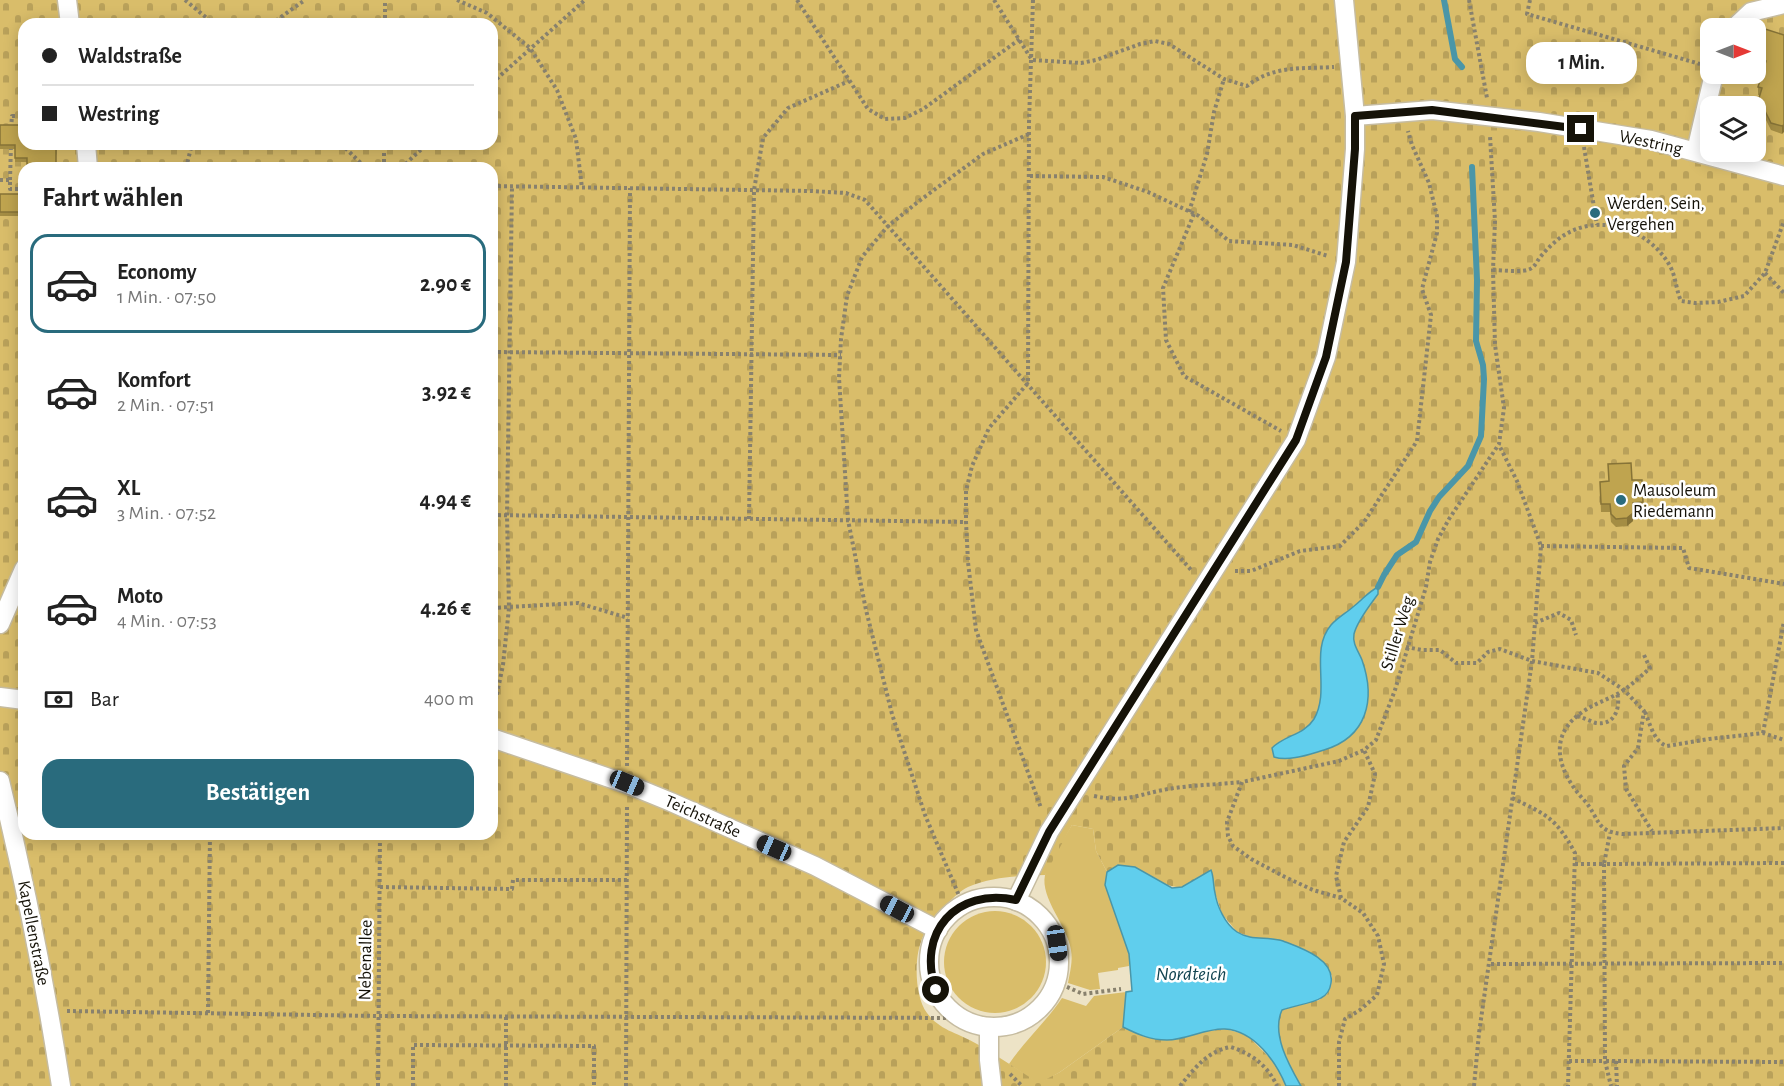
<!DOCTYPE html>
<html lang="de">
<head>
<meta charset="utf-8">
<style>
  :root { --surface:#fff; --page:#f6f6f6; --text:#222; --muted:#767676; --line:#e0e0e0; --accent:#296b7d }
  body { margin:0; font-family:"Alegreya Sans",sans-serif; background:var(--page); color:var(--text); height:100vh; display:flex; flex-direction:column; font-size:22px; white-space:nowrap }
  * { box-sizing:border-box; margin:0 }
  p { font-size:20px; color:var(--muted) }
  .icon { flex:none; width:33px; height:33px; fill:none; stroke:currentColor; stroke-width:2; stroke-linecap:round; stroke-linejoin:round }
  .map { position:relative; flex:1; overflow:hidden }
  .details { position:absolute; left:18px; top:162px; width:480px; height:678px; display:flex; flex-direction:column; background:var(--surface); border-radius:18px; box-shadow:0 3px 15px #0003 }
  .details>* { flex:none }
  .banner { position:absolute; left:18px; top:18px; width:480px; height:132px; border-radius:18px; box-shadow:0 3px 15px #0003; display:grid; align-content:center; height:132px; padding:0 24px; background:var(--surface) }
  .needle { width:39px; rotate:90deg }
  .controls { position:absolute; left:1700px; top:18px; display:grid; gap:12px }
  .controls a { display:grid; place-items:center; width:66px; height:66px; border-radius:12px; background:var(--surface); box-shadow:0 3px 15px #0003; font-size:30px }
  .end { position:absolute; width:27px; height:27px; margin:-14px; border:8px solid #151208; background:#fff; box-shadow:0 0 0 3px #fff }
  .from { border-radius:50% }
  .bubble { position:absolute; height:42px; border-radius:18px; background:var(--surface); box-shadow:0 3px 15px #0003; font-size:20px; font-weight:700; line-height:42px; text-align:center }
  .car { position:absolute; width:18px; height:36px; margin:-18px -9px; border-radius:8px; box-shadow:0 0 4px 2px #0007; background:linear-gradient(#222 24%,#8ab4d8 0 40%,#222 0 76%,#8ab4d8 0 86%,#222 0) }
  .banner b { display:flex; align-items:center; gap:21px; height:57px; font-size:22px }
  .banner b+b { border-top:2px solid var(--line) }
  .banner i { width:15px; height:15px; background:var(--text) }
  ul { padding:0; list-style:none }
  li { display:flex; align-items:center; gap:18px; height:99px; margin:0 12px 9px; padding:0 12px; border:3px solid transparent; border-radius:18px }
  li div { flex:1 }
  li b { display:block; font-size:22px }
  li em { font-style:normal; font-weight:700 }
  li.active { border-color:var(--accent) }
  li>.icon { width:54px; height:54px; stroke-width:1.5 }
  h2 { padding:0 24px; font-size:27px; line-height:72px }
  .pay { display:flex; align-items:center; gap:15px; height:66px; padding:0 24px; font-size:22px }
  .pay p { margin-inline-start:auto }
  .action { display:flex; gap:12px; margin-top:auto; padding:12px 24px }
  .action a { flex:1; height:69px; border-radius:18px; background:var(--accent); color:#fff; font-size:24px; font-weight:700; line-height:69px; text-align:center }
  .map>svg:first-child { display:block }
  .grass { fill:#d9bd6a }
  .cemetery { fill:url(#cemetery-stones); fill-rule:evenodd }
  .water { fill:#60ceed; stroke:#4a96a8; stroke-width:1.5 }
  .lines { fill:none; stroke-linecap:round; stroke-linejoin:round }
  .stream { stroke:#4a96a8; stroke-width:6 }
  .street-casing { stroke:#c6bca0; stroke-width:21 }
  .path { stroke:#88816d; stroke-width:4; stroke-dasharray:3 3; stroke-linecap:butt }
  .street { stroke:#fff; stroke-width:18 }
  .wall { fill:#a48d44 }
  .shaded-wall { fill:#867337 }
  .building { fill:#bfa44f; stroke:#867337; stroke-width:1.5 }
  .route { stroke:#151208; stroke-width:8 }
  .poi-dot { fill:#296b7d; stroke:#fff; stroke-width:2 }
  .labels { text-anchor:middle; stroke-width:5; stroke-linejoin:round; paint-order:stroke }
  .street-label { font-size:18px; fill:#151208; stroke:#fff }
  .poi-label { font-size:18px; fill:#151208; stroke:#fff; text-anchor:start }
  .water-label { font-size:20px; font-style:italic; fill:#114350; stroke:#fff }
</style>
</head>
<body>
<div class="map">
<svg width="1784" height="1086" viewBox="0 0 1784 1086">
  <defs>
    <pattern id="cemetery-stones" width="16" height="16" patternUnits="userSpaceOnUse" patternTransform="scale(1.5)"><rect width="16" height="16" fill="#d9bd6a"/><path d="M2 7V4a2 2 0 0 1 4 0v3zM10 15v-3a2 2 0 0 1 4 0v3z" fill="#b9a15a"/></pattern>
  </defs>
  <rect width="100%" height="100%" fill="#ede3c6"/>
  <g class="grass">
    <path d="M1072,825L1093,829L1096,851L1107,872L1105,885L1129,954V966L1118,968V970L1098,973L1100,989L1090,990L1068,983C1070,972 1073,961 1071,950C1068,927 1040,898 1045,875C1047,865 1066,835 1072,825Z"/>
    <circle cx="995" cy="962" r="51"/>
    <path d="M1126,992L1123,1027L1060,1072L1039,1084L1009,1064C1025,1040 1046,1022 1062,998L1086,1006L1094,996Z"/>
  </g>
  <path class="cemetery" d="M0,0H1784V1086H1301C1289,1064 1271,1035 1281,1010L1319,1000L1327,994L1331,986L1332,976L1320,959L1308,952L1280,940L1256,939L1237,932L1222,914L1215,893L1211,870C1203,875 1192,885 1182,887C1173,890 1130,870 1118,865L1107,872L1096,851L1093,829L1072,825L1045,875C1018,876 994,876 968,887C954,893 925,927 921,942C914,960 915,997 927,1013C940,1031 959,1033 977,1044C998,1056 1018,1070 1039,1083L1060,1072L1123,1027L1145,1037L1226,1029L1247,1035L1278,1066L1286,1086H0ZM24,24H492V144H24ZM1710,28H1755V74H1710ZM1710,106H1755V152H1710ZM24,168H492V834H24Z"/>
  <g class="water">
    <path d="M1378,587V594C1370,605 1357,621 1354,634C1352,644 1359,652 1362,660C1376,700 1367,737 1324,750C1310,754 1289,762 1274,757L1272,748C1285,735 1304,735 1314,719C1331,690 1309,651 1331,625C1337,618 1346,613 1353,607C1362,600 1368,592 1378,587Z"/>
    <path d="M1118,865L1135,867L1172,888L1182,887L1211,870C1214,877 1213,885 1215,893C1217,906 1225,924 1237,932C1251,941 1268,936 1283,941C1301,948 1335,959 1331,983C1330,990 1327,995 1321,998C1314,1003 1292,1006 1282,1010C1271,1034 1289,1065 1301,1086H1286C1276,1062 1255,1031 1225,1029C1206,1028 1186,1040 1167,1040C1150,1040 1137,1034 1123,1027L1126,992L1132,991L1129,954L1105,885L1107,872Z"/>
  </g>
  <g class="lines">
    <g class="stream">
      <polyline points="1444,0 1455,59 1462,67"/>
      <polyline points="1378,587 1384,575 1397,555 1416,542 1430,511 1439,497 1468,466 1481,436 1484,379 1483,365 1476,341 1477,280 1472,167"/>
    </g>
    <defs>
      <g id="street">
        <polyline points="67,0 70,24"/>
        <polyline points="1734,28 1751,12 1784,4"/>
        <polyline points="1355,116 1432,110 1539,122 1651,140 1784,176"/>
        <polyline points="86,144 88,168"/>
        <polyline points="1696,151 1714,74"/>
        <polyline points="0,624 24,569"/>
        <polyline points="0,697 24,700"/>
        <polyline points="492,738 627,784 671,802 815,866 938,930"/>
        <path d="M0,781C25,882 45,983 61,1086"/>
        <circle cx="994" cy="962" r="65"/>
        <polyline points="1016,901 1049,832 1296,440 1326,357 1346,262 1355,149 1355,116 1344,0"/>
        <polyline points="989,1027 989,1060 992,1086"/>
      </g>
    </defs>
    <use href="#street" class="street-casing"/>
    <g class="path">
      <polyline points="185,0 214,24"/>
      <polyline points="457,0 487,13 530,48 557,90 576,139 582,188"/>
      <polyline points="797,0 868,109 885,119 905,118 923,109 1020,39"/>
      <path d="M994,0L1032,60L1081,63L1096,60L1140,44L1155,41L1169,44L1224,79L1247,86C1274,65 1301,69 1334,67"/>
      <polyline points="1033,0 1029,122 1028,383 989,428 972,466 966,491 966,522 968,562 976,630 1041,808"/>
      <polyline points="1469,0 1487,98"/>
      <polyline points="1530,0 1527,14 1700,64"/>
      <polyline points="271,24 305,0"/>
      <polyline points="385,24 385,0"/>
      <polyline points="492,83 585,0"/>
      <polyline points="11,128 12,116 24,116"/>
      <polyline points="341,144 366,168"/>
      <polyline points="1584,147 1597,225"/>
      <polyline points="186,168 192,144"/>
      <polyline points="384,168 384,144"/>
      <polyline points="401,168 427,144"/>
      <polyline points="1030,176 1103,177 1148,192 1199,216 1229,241 1293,245 1328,256"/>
      <polyline points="0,180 10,180 10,189 21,189 21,197"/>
      <polyline points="10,180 11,145"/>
      <polyline points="492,186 811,191 846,193 865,200 1192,571"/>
      <polyline points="1189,212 1207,154 1214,112 1224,79"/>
      <polyline points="21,214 20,280 24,280"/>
      <polyline points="1194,214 1163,288 1166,340 1184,376 1281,431"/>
      <path d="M1493,270C1503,270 1521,273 1530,269C1536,266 1537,260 1542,255C1548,248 1557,239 1566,234C1602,213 1650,230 1670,266C1676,277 1676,290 1681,301L1695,303L1718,302L1744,296L1765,273L1784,221"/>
      <polyline points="1765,273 1784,293"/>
      <polyline points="492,352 841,355"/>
      <polyline points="492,515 966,522"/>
      <polyline points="749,519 754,190 763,138 788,108 849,81"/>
      <polyline points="1541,546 1683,548 1689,568 1784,584"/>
      <polyline points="1235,571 1251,571 1300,551 1340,546 1364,522 1417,441 1431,315 1422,289 1437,233 1437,216 1429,183 1412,145 1408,131"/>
      <polyline points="492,608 578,603 628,618"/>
      <polyline points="1535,623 1559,613 1571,620 1576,635"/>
      <polyline points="1406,647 1422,650 1440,650 1456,663 1477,663 1488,652 1500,649 1532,661 1598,673 1624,690 1644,711 1638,748 1624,766 1626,789 1652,831"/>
      <path d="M1644,655L1650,668C1642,675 1634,683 1625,689C1613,698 1597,702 1584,711C1546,735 1558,772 1584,800C1600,818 1595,832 1623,834L1784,828"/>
      <path d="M1645,712C1650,724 1654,742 1667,746L1709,739L1763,733L1784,740"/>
      <path d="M1577,716C1584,718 1590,721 1596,723C1615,726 1621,707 1617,693"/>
      <polyline points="492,718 503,665 509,608 507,515 512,187"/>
      <polyline points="1763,733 1784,621"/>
      <polyline points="627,766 630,188"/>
      <path d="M1094,796C1122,802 1132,797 1158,791C1185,785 1214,785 1242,782"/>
      <path d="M1512,798C1547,815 1556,818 1575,853L1568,1086"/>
      <polyline points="1784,863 1604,864 1605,1061 1784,1062"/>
      <polyline points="1575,864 1604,864 1610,833"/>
      <polyline points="380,887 512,889 513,880 627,880"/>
      <polyline points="1341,898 1336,876 1344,842 1368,807 1375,774 1364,750"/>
      <polyline points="963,905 925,815 892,714 866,610 848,520 839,378 841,339 847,296 862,257 887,227 919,201 983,154 1029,134"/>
      <polyline points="1491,964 1784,963"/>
      <polyline points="1056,982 1083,994 1121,989"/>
      <polyline points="67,1011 378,1016 960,1018"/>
      <polyline points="208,1013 210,834"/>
      <polyline points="1569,1061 1605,1061 1611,1086"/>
      <polyline points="1616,1061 1617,1086"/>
      <polyline points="1010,1074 1022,1086"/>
      <polyline points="378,1086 380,834"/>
      <polyline points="413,1086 413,1045 594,1046 594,1086"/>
      <polyline points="506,1086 506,1016"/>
      <polyline points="626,1086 627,804"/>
      <path d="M1180,1086C1195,1068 1207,1051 1231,1047C1252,1054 1268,1066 1277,1086"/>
      <polyline points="1339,1086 1339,1042 1345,1019 1360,1010 1377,995 1384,964 1378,936 1363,913 1341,898 1313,890 1285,877 1251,859 1233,846 1228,836 1227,822 1242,782 1339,761 1364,750 1376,740 1395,690 1426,587 1430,562 1438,539 1449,519 1499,444 1504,408 1495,345 1493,270 1495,221 1490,136"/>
      <polyline points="1474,1086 1479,1033 1532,661 1541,546 1517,481 1499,445"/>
    </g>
    <use href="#street" class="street"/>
  </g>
  <g class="wall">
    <polygon points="1784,35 1782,134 1771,130 1765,118 1756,116 1756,108 1760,95 1758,95 1758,87 1764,68 1757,66 1757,59"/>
    <polygon points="0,125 56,165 63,168 27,162 15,162 15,149 0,149"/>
    <rect x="0" y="194" width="24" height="22"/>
    <polygon points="1642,480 1643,510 1633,511 1633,521 1627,526 1616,527 1611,522 1610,512 1601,512 1600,482"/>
  </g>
  <g class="shaded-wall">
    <polygon points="1784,125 1784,132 1782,134 1782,126"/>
    <polygon points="1633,513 1633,521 1627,526 1627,518"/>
  </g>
  <g class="building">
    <polygon points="1765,29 1784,35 1784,125 1782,126 1771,123 1765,111 1756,108 1762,88 1758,87 1766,61 1757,59"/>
    <polygon points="0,125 24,125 24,144 56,144 56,165 63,165 63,168 27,168 27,158 15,158 15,145 0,145"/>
    <rect x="0" y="194" width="24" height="18"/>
    <polygon points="1631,463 1632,480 1642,480 1643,502 1633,503 1633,513 1627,518 1616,519 1611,514 1610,504 1601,504 1600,482 1609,481 1608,464"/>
  </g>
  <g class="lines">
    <path class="route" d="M936,990C916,933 956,887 1016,900L1049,832L1296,440L1326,357L1346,262L1355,149V116L1432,110L1581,129"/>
  </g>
  <g class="poi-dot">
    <circle cx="1595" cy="213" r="6"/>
    <circle cx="1621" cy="500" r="6"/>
  </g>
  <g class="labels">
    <g class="street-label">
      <text transform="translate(1651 142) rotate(12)" y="6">Westring</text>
      <text transform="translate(1397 633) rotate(-73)" y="6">Stiller Weg</text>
      <text transform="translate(703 816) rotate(24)" y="6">Teichstraße</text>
      <text transform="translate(34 933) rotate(79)" y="6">Kapellenstraße</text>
      <text transform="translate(365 960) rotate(-89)" y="6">Nebenallee</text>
    </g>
    <g class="poi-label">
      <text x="1607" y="209">Werden, Sein,<tspan x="1607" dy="21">Vergehen</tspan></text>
      <text x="1633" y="496">Mausoleum<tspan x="1633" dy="21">Riedemann</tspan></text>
    </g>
    <g class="water-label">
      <text x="1191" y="980">Nordteich</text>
    </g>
  </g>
</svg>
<div class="controls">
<a><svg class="needle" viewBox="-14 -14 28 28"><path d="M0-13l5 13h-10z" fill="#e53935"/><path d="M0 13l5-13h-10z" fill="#767676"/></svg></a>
<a><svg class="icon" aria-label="layers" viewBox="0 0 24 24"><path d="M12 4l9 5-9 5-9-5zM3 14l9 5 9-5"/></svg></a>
</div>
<i class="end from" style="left:936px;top:990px"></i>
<i class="end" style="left:1581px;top:129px"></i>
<div class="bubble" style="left:1526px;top:42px;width:111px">1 Min.</div>
<i class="car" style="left:627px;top:783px;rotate:113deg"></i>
<i class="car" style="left:774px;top:848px;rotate:294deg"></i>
<i class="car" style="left:897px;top:909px;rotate:298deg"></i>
<i class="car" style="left:1057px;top:943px;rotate:172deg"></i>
<div class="banner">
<b><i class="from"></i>Waldstraße</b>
<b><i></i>Westring</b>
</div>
<section class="details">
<h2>Fahrt wählen</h2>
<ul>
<li class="active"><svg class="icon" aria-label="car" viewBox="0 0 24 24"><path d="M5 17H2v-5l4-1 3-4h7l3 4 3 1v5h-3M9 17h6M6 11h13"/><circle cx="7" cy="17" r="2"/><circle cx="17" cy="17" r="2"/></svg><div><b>Economy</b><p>1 Min. · 07:50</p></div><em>2.90 €</em></li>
<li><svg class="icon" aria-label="car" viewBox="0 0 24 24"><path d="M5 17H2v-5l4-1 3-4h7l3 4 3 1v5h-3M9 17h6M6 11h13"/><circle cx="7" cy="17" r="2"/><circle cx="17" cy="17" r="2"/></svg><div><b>Komfort</b><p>2 Min. · 07:51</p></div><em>3.92 €</em></li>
<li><svg class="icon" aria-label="car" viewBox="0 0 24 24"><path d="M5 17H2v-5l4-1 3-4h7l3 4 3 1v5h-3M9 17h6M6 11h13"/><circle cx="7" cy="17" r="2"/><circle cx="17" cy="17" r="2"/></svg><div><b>XL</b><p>3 Min. · 07:52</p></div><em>4.94 €</em></li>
<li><svg class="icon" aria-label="car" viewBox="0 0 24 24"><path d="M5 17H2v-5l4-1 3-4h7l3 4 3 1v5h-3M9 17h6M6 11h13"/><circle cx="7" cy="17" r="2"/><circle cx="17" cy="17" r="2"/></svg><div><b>Moto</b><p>4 Min. · 07:53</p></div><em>4.26 €</em></li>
</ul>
<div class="pay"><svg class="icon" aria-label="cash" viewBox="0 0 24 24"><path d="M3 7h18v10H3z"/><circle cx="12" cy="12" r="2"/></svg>Bar<p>400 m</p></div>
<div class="action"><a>Bestätigen</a></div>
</section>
</div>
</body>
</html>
